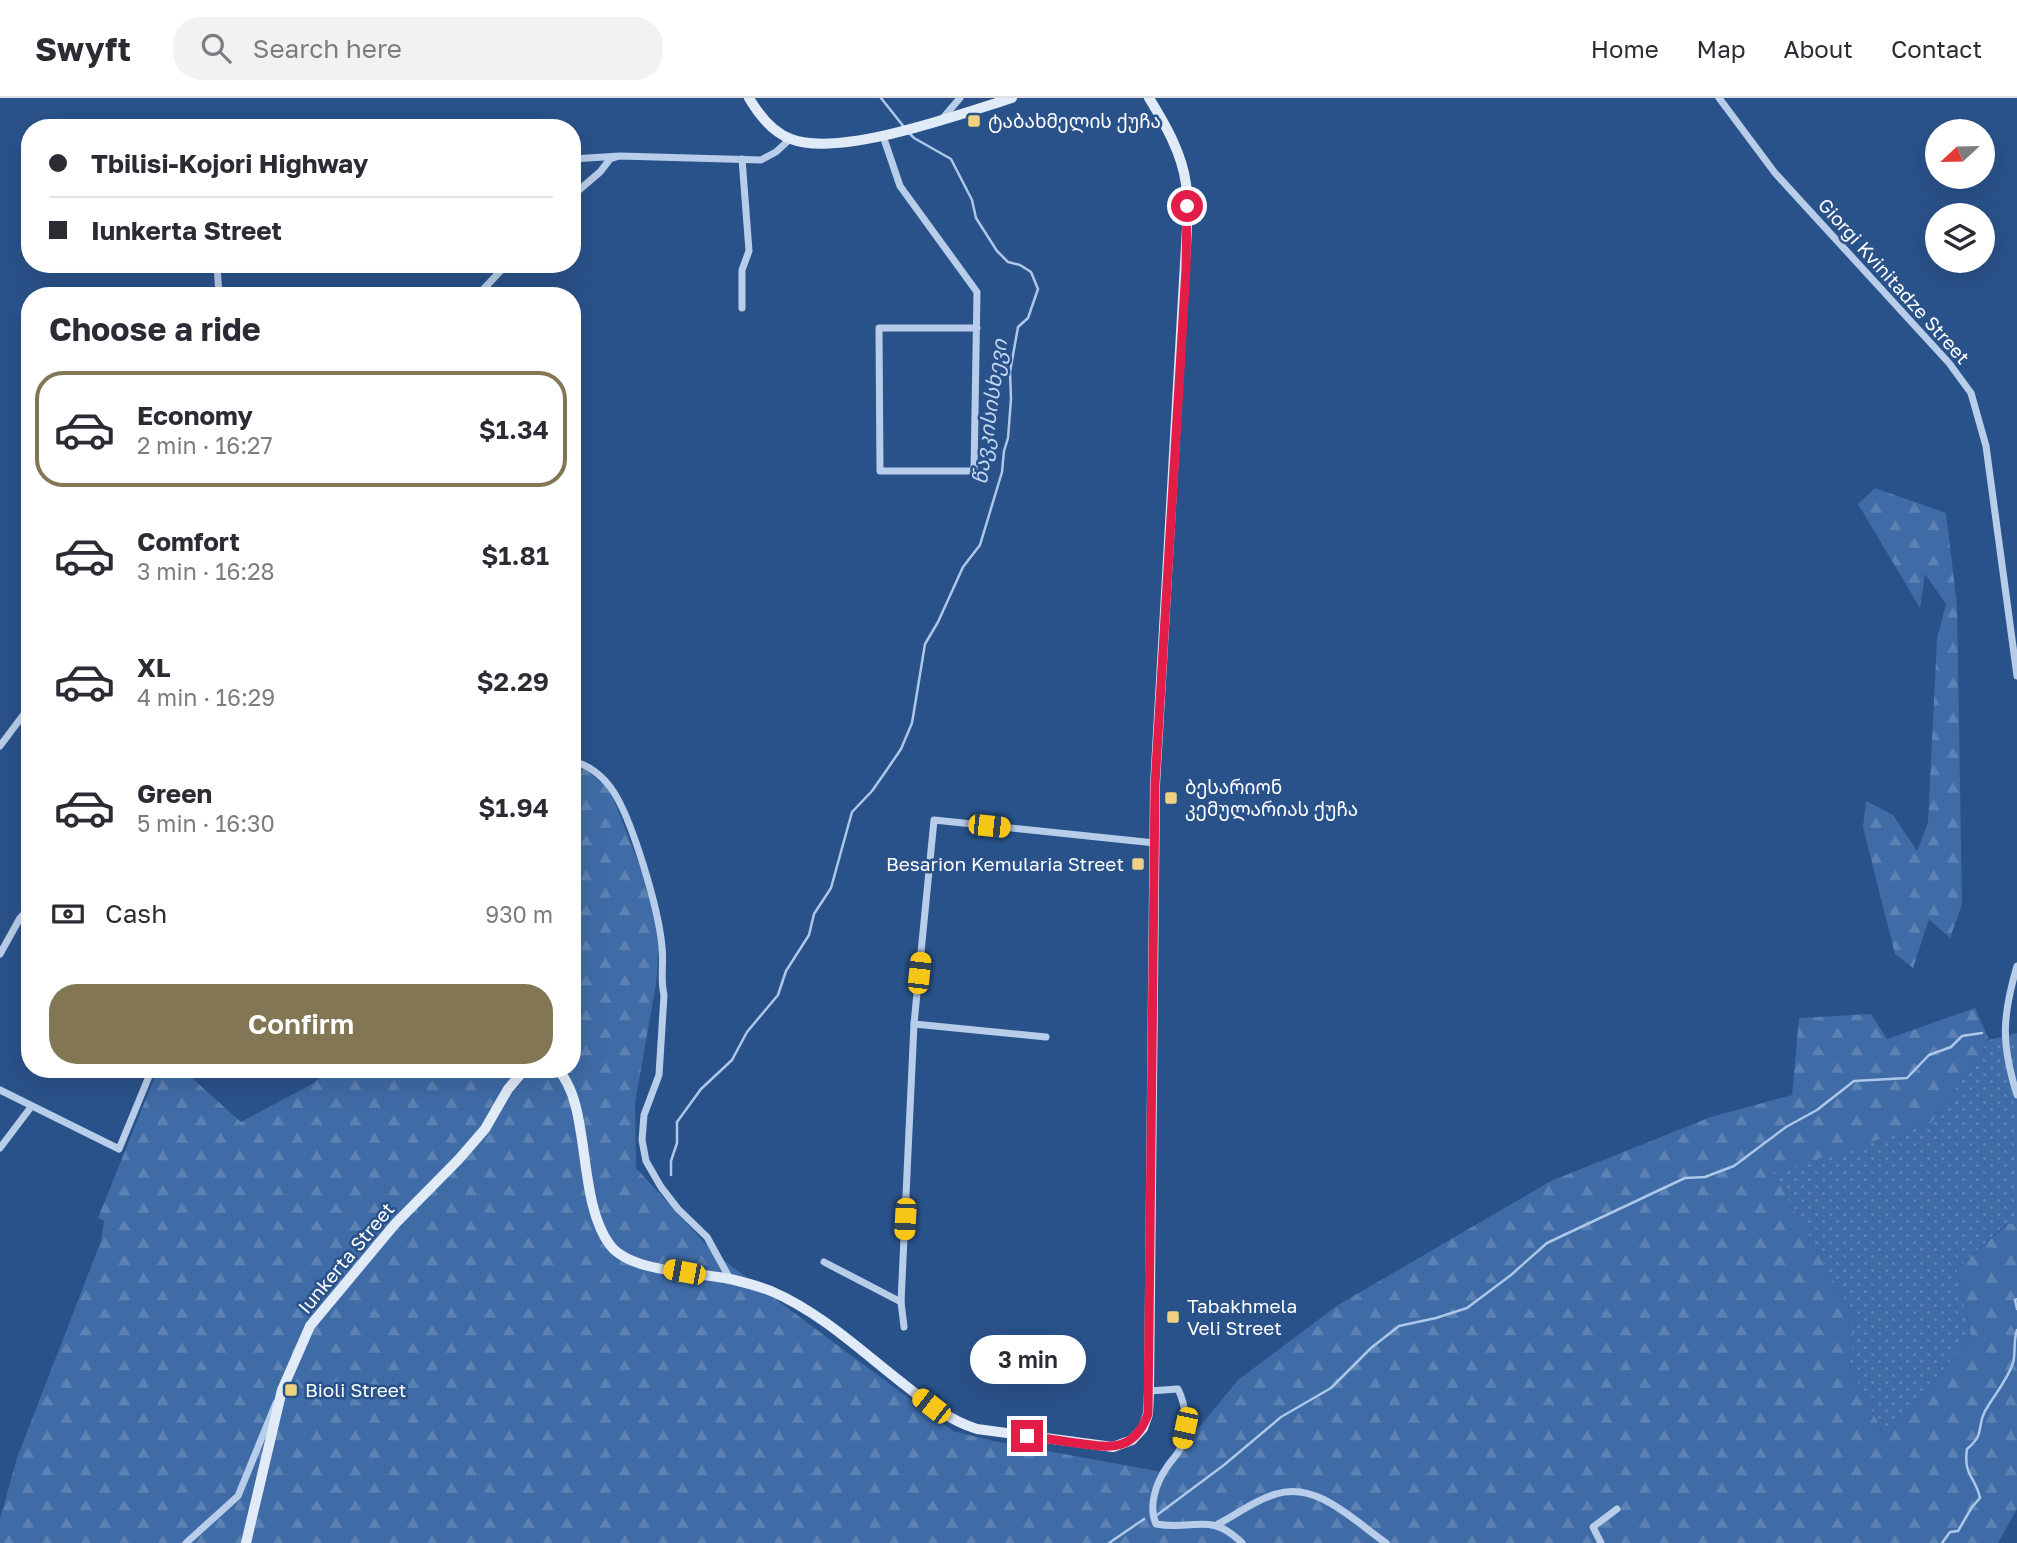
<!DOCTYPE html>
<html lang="en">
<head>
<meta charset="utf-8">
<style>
  :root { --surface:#fff; --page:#f2f2f3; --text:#2b2b33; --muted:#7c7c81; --line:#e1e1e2; --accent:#837655 }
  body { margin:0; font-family:"Golos Text","Noto Sans Georgian",sans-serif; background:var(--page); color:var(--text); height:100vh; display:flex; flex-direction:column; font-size:26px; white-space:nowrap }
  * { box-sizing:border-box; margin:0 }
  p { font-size:23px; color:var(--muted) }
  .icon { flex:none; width:38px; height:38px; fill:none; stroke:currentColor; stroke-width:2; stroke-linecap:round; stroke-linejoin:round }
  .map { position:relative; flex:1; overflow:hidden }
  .panel { position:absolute; left:21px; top:189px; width:560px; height:791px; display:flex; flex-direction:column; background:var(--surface); border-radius:28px; box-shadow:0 7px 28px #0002 }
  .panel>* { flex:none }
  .hud { position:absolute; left:21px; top:21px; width:560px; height:154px; border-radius:28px; box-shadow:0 7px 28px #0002; display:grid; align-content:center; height:154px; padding:0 28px; background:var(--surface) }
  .needle { width:46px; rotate:248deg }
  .tools { position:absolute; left:1925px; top:21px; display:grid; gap:14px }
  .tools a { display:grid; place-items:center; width:70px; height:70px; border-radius:50%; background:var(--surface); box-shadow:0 7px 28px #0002; font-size:35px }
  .end { position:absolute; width:32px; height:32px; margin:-16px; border:9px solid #e11d48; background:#fff; box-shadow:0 0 0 4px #fff }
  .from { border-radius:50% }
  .bubble { position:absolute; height:49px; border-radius:24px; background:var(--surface); box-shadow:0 7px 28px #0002; font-size:23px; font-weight:600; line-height:49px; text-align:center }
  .car { position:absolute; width:21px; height:42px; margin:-21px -10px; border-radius:9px; box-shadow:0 0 5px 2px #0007; background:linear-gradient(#f5c518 24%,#345 0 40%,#f5c518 0 76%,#345 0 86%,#f5c518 0) }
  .hud b { display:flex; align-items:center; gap:24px; height:66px; font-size:26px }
  .hud b+b { border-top:2px solid var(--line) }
  .hud i { width:18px; height:18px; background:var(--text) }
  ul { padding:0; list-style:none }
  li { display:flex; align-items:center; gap:21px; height:116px; margin:0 14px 10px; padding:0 14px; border:4px solid transparent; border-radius:28px }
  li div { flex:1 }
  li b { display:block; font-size:26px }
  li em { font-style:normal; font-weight:600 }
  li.selected { border-color:var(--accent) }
  li>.icon { width:63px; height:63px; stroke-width:1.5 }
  h2 { padding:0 28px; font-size:32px; line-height:84px }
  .pay { display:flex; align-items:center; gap:18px; height:77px; padding:0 28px; font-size:26px }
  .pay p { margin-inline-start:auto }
  .action { display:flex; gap:14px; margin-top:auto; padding:14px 28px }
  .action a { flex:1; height:80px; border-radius:28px; background:var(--accent); color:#fff; font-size:28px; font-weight:600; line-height:80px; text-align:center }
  header { display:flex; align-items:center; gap:42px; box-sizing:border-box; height:98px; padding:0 35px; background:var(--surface); border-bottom:2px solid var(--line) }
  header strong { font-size:33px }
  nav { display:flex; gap:38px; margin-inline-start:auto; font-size:24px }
  .search { width:490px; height:63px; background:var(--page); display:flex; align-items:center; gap:18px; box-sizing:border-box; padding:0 24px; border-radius:28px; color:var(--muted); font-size:26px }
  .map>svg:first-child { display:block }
  .grass { fill:url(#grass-dots) }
  .forest { fill:url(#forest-firs) }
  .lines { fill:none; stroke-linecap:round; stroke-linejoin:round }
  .stream { stroke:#acc7e9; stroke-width:2.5 }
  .street { stroke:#b8cde9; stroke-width:7 }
  .secondary { stroke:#e1ebf8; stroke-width:10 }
  .route { stroke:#e11d48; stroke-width:9 }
  .poi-dot { fill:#efd17f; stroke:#2a528a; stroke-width:2.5 }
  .labels { text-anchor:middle; stroke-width:5; stroke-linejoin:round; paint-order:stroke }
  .poi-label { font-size:19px; fill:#fff; stroke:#2a528a; text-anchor:start }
  .street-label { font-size:19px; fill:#fff; stroke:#2a528a }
  .water-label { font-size:21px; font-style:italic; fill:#c3d7f0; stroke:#2a528a }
</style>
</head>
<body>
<header>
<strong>Swyft</strong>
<div class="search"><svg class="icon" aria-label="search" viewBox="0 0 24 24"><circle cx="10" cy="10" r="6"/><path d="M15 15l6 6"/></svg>Search here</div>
<nav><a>Home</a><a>Map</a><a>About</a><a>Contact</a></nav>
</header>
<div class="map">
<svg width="2017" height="1445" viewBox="0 0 2017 1445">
  <defs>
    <pattern id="grass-dots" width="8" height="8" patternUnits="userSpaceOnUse" patternTransform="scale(1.75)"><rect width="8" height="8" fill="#3f6ba6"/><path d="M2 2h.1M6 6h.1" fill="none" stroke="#5c81b3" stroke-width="1.8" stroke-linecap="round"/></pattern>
    <pattern id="forest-firs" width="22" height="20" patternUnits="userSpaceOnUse" patternTransform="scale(1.75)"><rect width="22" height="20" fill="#3f6ba6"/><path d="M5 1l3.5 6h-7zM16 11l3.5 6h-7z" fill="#5c81b3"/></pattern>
  </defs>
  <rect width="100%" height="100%" fill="#2a528a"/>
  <polygon class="grass" points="2017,935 2017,1125 2006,1126 1957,1171 1971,1238 1886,1341 1849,1267 1856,1222 1772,1074 1931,1025 1989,942"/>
  <g class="forest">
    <polygon points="1875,390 1946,415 1957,507 1962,806 1950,840 1929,821 1913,870 1895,856 1863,729 1866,703 1893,717 1917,753 1928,725 1937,541 1946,506 1925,476 1920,510 1858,406"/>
    <polygon points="572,667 581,668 610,692 642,774 654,813 659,852 656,886 635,1005 636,1070 715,1156 953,1333 993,1343 1162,1374 1238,1282 1338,1207 1551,1083 1711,1019 1792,997 1799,920 1871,916 1887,941 1975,910 1989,942 1931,1025 1773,1075 1856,1222 1849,1267 1886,1341 1971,1238 1957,1171 2007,1126 2017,1125 2017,1411 1998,1445 0,1445 0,1421 17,1360 101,1143 104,1123 98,1120 158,971 182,971 241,1024 314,985 328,971 572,971"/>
  </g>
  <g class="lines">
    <g class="stream">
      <polyline points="881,0 904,29"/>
      <polyline points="671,1077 671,1063 677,1045 677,1024 701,991 732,962 747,934 778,897 786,873 809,837 814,816 831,790 852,714 872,693 886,673 901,651 912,625 925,546 938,524 963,469 980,447 1002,374 1004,353 1008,340 1011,301 1010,274 1018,229 1028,220 1038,191 1031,174 1020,167 1008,164 997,153 976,120 972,102 951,61 914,40 908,34"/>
      <polyline points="2017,1201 2015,1202 2017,1211"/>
      <polyline points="1157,1417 1224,1367 1281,1319 1331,1290 1371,1250 1399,1228 1436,1220 1467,1210 1511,1177 1547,1145 1685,1080 1705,1079 1734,1068 1786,1029 1817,1012 1854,983 1907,980 1929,957 1951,949 1962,938 1982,935"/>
      <polyline points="1109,1445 1144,1421"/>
      <path d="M1942,1445L1950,1434L1958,1433L1972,1409L1980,1400C1976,1379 1963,1378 1967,1351C1986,1335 1976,1330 1985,1313C1994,1297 2007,1283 2013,1265C2016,1254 2013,1243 2017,1232"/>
    </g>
    <g class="street">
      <polyline points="1719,0 1775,75 1949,265 1971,295 1986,348 2017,578"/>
      <polyline points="942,21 960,0"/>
      <polyline points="883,38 900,88 977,194 974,373 880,373 879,230 977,230"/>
      <polyline points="572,61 620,58 761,62 776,54 790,41"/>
      <polyline points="572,98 600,74 610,61 616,59"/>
      <polyline points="217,166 219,198"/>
      <polyline points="477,198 507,166"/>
      <polyline points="742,210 742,172 749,153 742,61"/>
      <polyline points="0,648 30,608"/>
      <path d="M572,664C587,665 602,678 611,690C632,719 659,813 662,849C664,866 660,881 664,897L659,977L644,1017L642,1042L646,1063L661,1089L678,1111L707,1139L730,1181"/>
      <polyline points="0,856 20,820 30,809"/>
      <path d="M2017,868C2002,919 2001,946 2017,997"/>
      <polyline points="1046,939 914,926 934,722 1155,745"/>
      <polyline points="0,992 119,1051 152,971"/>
      <polyline points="0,1050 31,1009"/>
      <polyline points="824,1164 901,1204"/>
      <polyline points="904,1229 901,1204 914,926"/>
      <path d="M1149,1293L1178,1291C1186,1307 1189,1333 1180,1351C1177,1357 1171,1363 1167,1369C1156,1385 1148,1408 1156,1426C1194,1433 1210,1413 1242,1445"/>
      <path d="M1218,1426C1236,1417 1256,1401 1276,1396C1317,1383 1354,1423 1386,1445"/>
      <polyline points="186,1445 238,1398 276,1305"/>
      <polyline points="1601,1445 1593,1429 1617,1411"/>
    </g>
    <g class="secondary">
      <path d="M749,0C759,17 772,34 791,41C840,60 961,16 1012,0"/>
      <path d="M557,971C592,1005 576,1102 610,1147C631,1175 698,1174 730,1181C743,1184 758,1188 771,1193C820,1214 860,1252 901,1284C925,1303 948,1322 977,1331L1113,1349L1132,1342L1143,1330L1148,1316L1149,1293L1155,687L1187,130C1187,116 1188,100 1186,86C1182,55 1165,26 1149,0"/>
      <polyline points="246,1445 282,1292 310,1228 395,1126 459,1061 485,1031 508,991 525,971"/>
    </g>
  </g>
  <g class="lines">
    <path class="route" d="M1027,1338C1044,1340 1060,1343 1076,1345C1111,1350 1134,1354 1148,1316L1155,687L1186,171L1187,108"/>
  </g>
  <g class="poi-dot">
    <rect x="967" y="16" width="14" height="14" rx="3.5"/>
    <rect x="1164" y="693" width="14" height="14" rx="3.5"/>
    <rect x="1131" y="759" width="14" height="14" rx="3.5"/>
    <rect x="1166" y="1212" width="14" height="14" rx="3.5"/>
    <rect x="284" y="1285" width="14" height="14" rx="3.5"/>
  </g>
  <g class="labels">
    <g class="poi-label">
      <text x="988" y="30">ტაბახმელის ქუჩა</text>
      <text x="1185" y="696">ბესარიონ<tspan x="1185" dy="22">კემულარიას ქუჩა</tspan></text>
      <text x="1124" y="773" text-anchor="end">Besarion Kemularia Street</text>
      <text x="1187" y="1215">Tabakhmela<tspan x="1187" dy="22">Veli Street</tspan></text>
      <text x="305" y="1299">Bioli Street</text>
    </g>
    <g class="street-label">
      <text transform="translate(1894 183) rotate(48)" y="7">Giorgi Kvinitadze Street</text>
      <text transform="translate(346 1160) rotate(-50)" y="7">Iunkerta Street</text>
    </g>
    <g class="water-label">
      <text transform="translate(990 314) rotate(-82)" y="7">წავკისისხევი</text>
    </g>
  </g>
</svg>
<div class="tools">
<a><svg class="needle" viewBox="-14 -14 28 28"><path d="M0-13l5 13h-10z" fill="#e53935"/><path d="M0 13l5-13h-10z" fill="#7c7c81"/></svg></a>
<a><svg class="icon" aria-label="layers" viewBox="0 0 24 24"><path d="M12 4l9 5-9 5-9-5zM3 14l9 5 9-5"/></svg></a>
</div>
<i class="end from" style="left:1187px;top:108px"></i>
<i class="end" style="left:1027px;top:1338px"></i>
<div class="bubble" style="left:970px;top:1237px;width:116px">3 min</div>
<i class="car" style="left:989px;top:728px;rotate:96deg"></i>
<i class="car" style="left:919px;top:875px;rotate:6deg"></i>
<i class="car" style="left:905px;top:1121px;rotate:183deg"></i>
<i class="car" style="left:684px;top:1174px;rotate:281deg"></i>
<i class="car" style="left:931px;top:1308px;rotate:308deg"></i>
<i class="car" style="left:1185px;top:1330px;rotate:192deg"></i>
<div class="hud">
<b><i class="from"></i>Tbilisi-Kojori Highway</b>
<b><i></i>Iunkerta Street</b>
</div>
<section class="panel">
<h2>Choose a ride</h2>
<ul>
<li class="selected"><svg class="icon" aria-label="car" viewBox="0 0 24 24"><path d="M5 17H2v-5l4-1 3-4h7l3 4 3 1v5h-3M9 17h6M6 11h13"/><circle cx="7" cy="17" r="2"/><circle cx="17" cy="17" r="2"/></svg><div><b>Economy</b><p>2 min · 16:27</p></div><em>$1.34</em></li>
<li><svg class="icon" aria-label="car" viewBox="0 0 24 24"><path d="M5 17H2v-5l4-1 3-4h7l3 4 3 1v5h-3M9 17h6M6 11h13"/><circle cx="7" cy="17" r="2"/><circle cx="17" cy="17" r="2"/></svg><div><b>Comfort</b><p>3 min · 16:28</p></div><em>$1.81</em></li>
<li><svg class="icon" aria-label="car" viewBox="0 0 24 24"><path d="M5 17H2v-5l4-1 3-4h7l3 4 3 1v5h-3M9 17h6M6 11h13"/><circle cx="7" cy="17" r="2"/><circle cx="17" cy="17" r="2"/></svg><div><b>XL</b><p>4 min · 16:29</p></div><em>$2.29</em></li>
<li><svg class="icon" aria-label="car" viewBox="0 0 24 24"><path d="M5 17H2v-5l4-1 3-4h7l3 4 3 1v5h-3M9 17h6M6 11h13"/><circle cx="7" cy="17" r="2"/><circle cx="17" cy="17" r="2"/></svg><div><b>Green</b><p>5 min · 16:30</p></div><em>$1.94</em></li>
</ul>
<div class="pay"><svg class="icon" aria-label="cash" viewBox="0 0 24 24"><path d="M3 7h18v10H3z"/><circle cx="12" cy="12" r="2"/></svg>Cash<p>930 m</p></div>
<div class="action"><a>Confirm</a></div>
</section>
</div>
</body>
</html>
